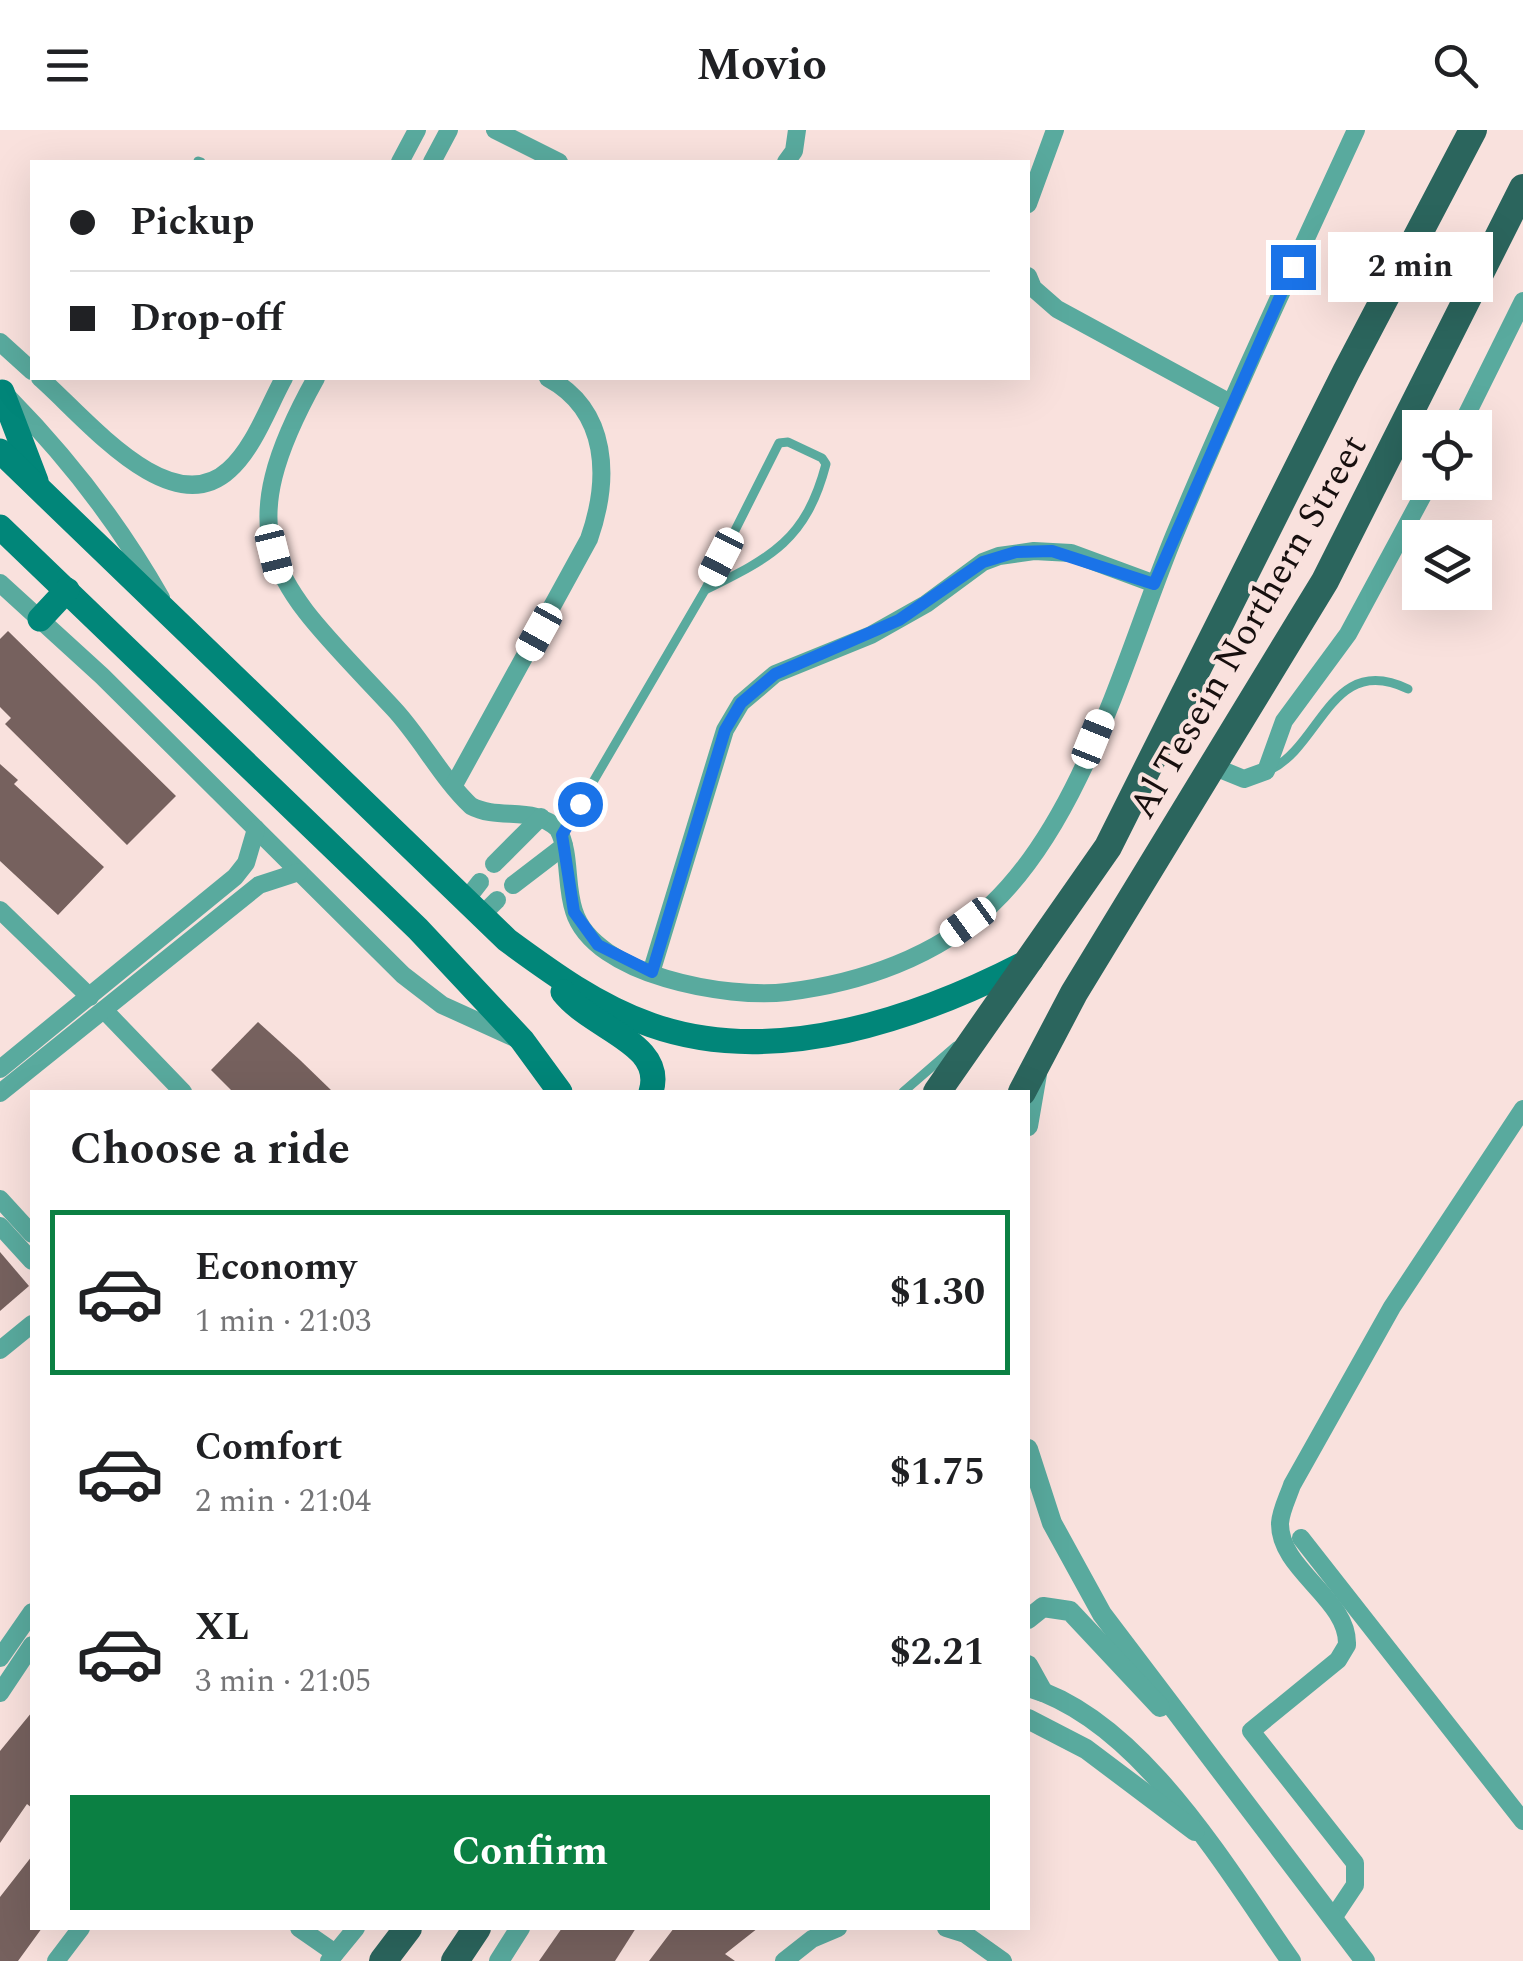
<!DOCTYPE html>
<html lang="en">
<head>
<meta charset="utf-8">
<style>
  :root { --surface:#fff; --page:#f2f2f2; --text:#202124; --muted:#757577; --line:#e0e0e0; --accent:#0b8043 }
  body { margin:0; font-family:Spectral,serif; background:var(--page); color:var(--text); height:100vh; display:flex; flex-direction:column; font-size:38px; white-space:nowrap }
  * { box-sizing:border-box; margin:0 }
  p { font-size:32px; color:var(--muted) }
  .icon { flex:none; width:55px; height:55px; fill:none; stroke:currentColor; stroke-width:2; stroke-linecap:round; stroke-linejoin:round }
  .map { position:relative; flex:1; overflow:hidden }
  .panel { position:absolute; left:30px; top:960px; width:1000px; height:840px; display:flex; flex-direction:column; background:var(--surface); border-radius:0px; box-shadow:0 10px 40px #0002 }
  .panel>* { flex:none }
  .guide { position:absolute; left:30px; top:30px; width:1000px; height:220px; border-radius:0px; box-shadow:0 10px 40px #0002; display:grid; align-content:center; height:220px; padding:0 40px; background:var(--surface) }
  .tools { position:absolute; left:1402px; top:280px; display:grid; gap:20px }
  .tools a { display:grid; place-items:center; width:90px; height:90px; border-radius:0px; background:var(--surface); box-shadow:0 10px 40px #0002; font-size:50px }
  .end { position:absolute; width:45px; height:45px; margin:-22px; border:12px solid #1a73e8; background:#fff; box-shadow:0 0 0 5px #fff }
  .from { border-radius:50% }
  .bubble { position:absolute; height:70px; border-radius:0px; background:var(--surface); box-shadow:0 10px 40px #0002; font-size:32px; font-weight:700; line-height:70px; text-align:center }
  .car { position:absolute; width:30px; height:60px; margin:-30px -15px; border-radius:12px; box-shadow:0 0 8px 2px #0007; background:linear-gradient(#fff 24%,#345 0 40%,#fff 0 76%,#345 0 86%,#fff 0) }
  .guide b { display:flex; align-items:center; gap:35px; height:95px; font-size:38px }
  .guide b+b { border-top:2px solid var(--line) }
  .guide i { width:25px; height:25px; background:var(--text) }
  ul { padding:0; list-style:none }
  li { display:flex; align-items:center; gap:30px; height:165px; margin:0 20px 15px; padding:0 20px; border:5px solid transparent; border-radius:0px }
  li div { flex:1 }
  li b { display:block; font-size:38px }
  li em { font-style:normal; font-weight:700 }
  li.selected { border-color:var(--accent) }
  li>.icon { width:90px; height:90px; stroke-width:1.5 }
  h2 { padding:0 40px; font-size:45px; line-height:120px }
  .primary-button { display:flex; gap:20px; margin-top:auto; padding:20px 40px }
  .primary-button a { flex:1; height:115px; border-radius:0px; background:var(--accent); color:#fff; font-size:40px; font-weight:700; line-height:115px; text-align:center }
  header { display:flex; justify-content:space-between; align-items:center; height:130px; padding:0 40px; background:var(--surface); font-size:45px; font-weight:700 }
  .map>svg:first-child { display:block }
  .building { fill:#76615e }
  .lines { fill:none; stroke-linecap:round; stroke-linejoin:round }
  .service { stroke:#59aa9e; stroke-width:9 }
  .minor { stroke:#59aa9e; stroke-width:18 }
  .tertiary { stroke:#59aa9e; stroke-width:20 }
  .secondary { stroke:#018679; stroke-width:25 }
  .primary { stroke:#2b655d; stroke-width:28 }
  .route { stroke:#1a73e8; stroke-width:12 }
  .labels { text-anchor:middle; stroke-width:8; stroke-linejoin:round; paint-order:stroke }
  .street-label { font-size:38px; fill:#170f0e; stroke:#f9e1dd }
</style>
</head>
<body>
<header><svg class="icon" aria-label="menu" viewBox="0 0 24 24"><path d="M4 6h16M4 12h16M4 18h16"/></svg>Movio<svg class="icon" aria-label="search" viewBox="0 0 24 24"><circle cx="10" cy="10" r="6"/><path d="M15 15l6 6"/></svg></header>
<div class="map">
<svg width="1523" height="1831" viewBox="0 0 1523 1831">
  <rect width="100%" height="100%" fill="#f9e1dd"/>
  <g class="building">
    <polygon points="8,501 176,666 127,715 5,594 11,588 0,577 0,509"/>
    <polygon points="0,634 18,650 14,654 104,737 58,785 0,731"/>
    <polygon points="258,892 300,930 333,962 233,962 211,940"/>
    <polygon points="0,1122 29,1156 0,1181"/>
    <polygon points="32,1582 32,1678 27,1674 0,1713 0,1621"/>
    <polygon points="32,1726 32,1798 42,1798 18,1831 0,1831 0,1767"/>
    <polygon points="562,1798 636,1798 615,1831 539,1831"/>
    <polygon points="674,1798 758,1798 725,1824 735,1831 649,1831"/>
  </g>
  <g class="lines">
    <g class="service">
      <polyline points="198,31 201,32"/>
      <path d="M788,312L822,328L826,334C806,410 772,427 705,460L779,313Z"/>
      <path d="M1270,640C1322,615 1331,522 1408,559"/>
      <polyline points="562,705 705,460"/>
      <polyline points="903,962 956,916"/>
    </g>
    <g class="minor">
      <polyline points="495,0 559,32"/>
      <polyline points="400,32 417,0"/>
      <polyline points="432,32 449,0"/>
      <polyline points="786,32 794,21 797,0"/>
      <polyline points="1028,74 1055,0"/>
      <polyline points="1028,146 1033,158 1057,179 1230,273"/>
      <polyline points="0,212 32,241"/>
      <path d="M40,248C84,286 170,394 229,340C254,318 268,277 284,248"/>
      <path d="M316,248C221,418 279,455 394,579C421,608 443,650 471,676C499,691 534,675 558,699C571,724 565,754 574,781C594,846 728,869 787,862C860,853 937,827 991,775C1084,687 1126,523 1174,406C1231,269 1294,135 1356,0"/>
      <path d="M8,267C69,329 118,392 161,468"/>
      <polyline points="1460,298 1523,171"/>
      <polyline points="0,453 102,546 403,845 442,875 517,909"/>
      <polyline points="1212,636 1244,649 1266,641 1284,591 1348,504 1430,352"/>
      <path d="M454,655L589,409C610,349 609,281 548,248"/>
      <polyline points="494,734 541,687"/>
      <polyline points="513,755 564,716"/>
      <polyline points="466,770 480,752"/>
      <polyline points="0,780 90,867"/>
      <polyline points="481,786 497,770"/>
      <polyline points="651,843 725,600 741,573 775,544 871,505 926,474 983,432 999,426 1034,421 1071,423 1155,454"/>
      <polyline points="104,880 183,962"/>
      <polyline points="0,939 235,747 246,733 256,699"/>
      <polyline points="0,963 259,755 299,742"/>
      <polyline points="0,1069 32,1104"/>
      <polyline points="0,1096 32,1131"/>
      <polyline points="0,1220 32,1194"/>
      <polyline points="1301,1408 1523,1691"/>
      <polyline points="0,1528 32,1482"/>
      <polyline points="0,1563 32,1515"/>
      <path d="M1333,1788L1355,1755V1733L1251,1601L1338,1530L1347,1515C1349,1469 1279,1440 1280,1393C1281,1380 1288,1367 1292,1355L1392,1177L1523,979"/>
      <polyline points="299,1798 335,1823"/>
      <polyline points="946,1798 965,1804 1003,1831"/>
      <polyline points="56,1831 81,1798"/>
      <polyline points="329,1831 356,1798"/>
      <polyline points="784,1831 812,1809 838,1798"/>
    </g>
    <g class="tertiary">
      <polyline points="1028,996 1037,944"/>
      <polyline points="1028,1319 1052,1393 1102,1484 1365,1831"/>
      <polyline points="1028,1489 1043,1477 1070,1481 1160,1577"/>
      <polyline points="1028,1535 1043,1562"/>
      <path d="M1028,1557C1141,1590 1227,1740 1291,1831"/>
      <polyline points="1028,1589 1086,1619 1195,1701"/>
      <polyline points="499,1831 520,1798"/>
    </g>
    <g class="secondary">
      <polyline points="2,262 36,351"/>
      <path d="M0,321L507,810C552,843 597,876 651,895C775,939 920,888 1031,830"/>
      <polyline points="0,397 418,799 522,910 560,962"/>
      <polyline points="40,489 67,460"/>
      <path d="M563,862C593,900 666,913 651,962"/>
    </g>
    <g class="primary">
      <polyline points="937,962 1108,717 1346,242 1473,0"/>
      <polyline points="1022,962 1074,863 1325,451 1523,58"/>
      <polyline points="383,1831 408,1798"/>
      <polyline points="455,1831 477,1798"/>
    </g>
  </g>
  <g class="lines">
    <polyline class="route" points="580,674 562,705 574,782 598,815 652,842 725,600 741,573 775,544 899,490 983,432 1016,422 1052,421 1154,454 1293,137"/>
  </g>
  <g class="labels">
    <g class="street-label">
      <text transform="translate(1247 496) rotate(-60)" y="13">Al Tesein Northern Street</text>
    </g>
  </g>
</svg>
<div class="tools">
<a><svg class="icon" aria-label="locate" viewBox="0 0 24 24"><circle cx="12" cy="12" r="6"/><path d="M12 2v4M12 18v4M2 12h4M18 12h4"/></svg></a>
<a><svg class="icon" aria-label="layers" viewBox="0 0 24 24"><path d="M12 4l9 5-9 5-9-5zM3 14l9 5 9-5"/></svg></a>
</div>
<i class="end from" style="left:580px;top:674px"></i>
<i class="end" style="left:1293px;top:137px"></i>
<div class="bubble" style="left:1328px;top:102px;width:165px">2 min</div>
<i class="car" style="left:274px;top:424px;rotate:166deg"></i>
<i class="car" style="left:721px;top:427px;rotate:207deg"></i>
<i class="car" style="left:539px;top:502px;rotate:209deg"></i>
<i class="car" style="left:1093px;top:609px;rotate:22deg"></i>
<i class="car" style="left:968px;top:792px;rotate:234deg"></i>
<div class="guide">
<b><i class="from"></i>Pickup</b>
<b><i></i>Drop-off</b>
</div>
<section class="panel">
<h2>Choose a ride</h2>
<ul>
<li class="selected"><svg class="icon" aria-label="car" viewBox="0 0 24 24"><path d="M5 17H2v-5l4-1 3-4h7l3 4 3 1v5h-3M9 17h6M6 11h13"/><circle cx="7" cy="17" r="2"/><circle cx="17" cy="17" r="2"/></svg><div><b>Economy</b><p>1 min · 21:03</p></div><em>$1.30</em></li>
<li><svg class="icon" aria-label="car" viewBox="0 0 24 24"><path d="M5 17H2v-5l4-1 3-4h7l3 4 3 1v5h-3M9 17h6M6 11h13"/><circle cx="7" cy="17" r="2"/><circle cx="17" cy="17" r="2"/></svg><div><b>Comfort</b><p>2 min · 21:04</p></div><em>$1.75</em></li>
<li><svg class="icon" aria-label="car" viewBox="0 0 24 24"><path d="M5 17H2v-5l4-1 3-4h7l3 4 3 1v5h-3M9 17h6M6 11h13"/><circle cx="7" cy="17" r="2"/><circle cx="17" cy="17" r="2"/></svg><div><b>XL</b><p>3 min · 21:05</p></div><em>$2.21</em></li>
</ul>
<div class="primary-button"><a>Confirm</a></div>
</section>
</div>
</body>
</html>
